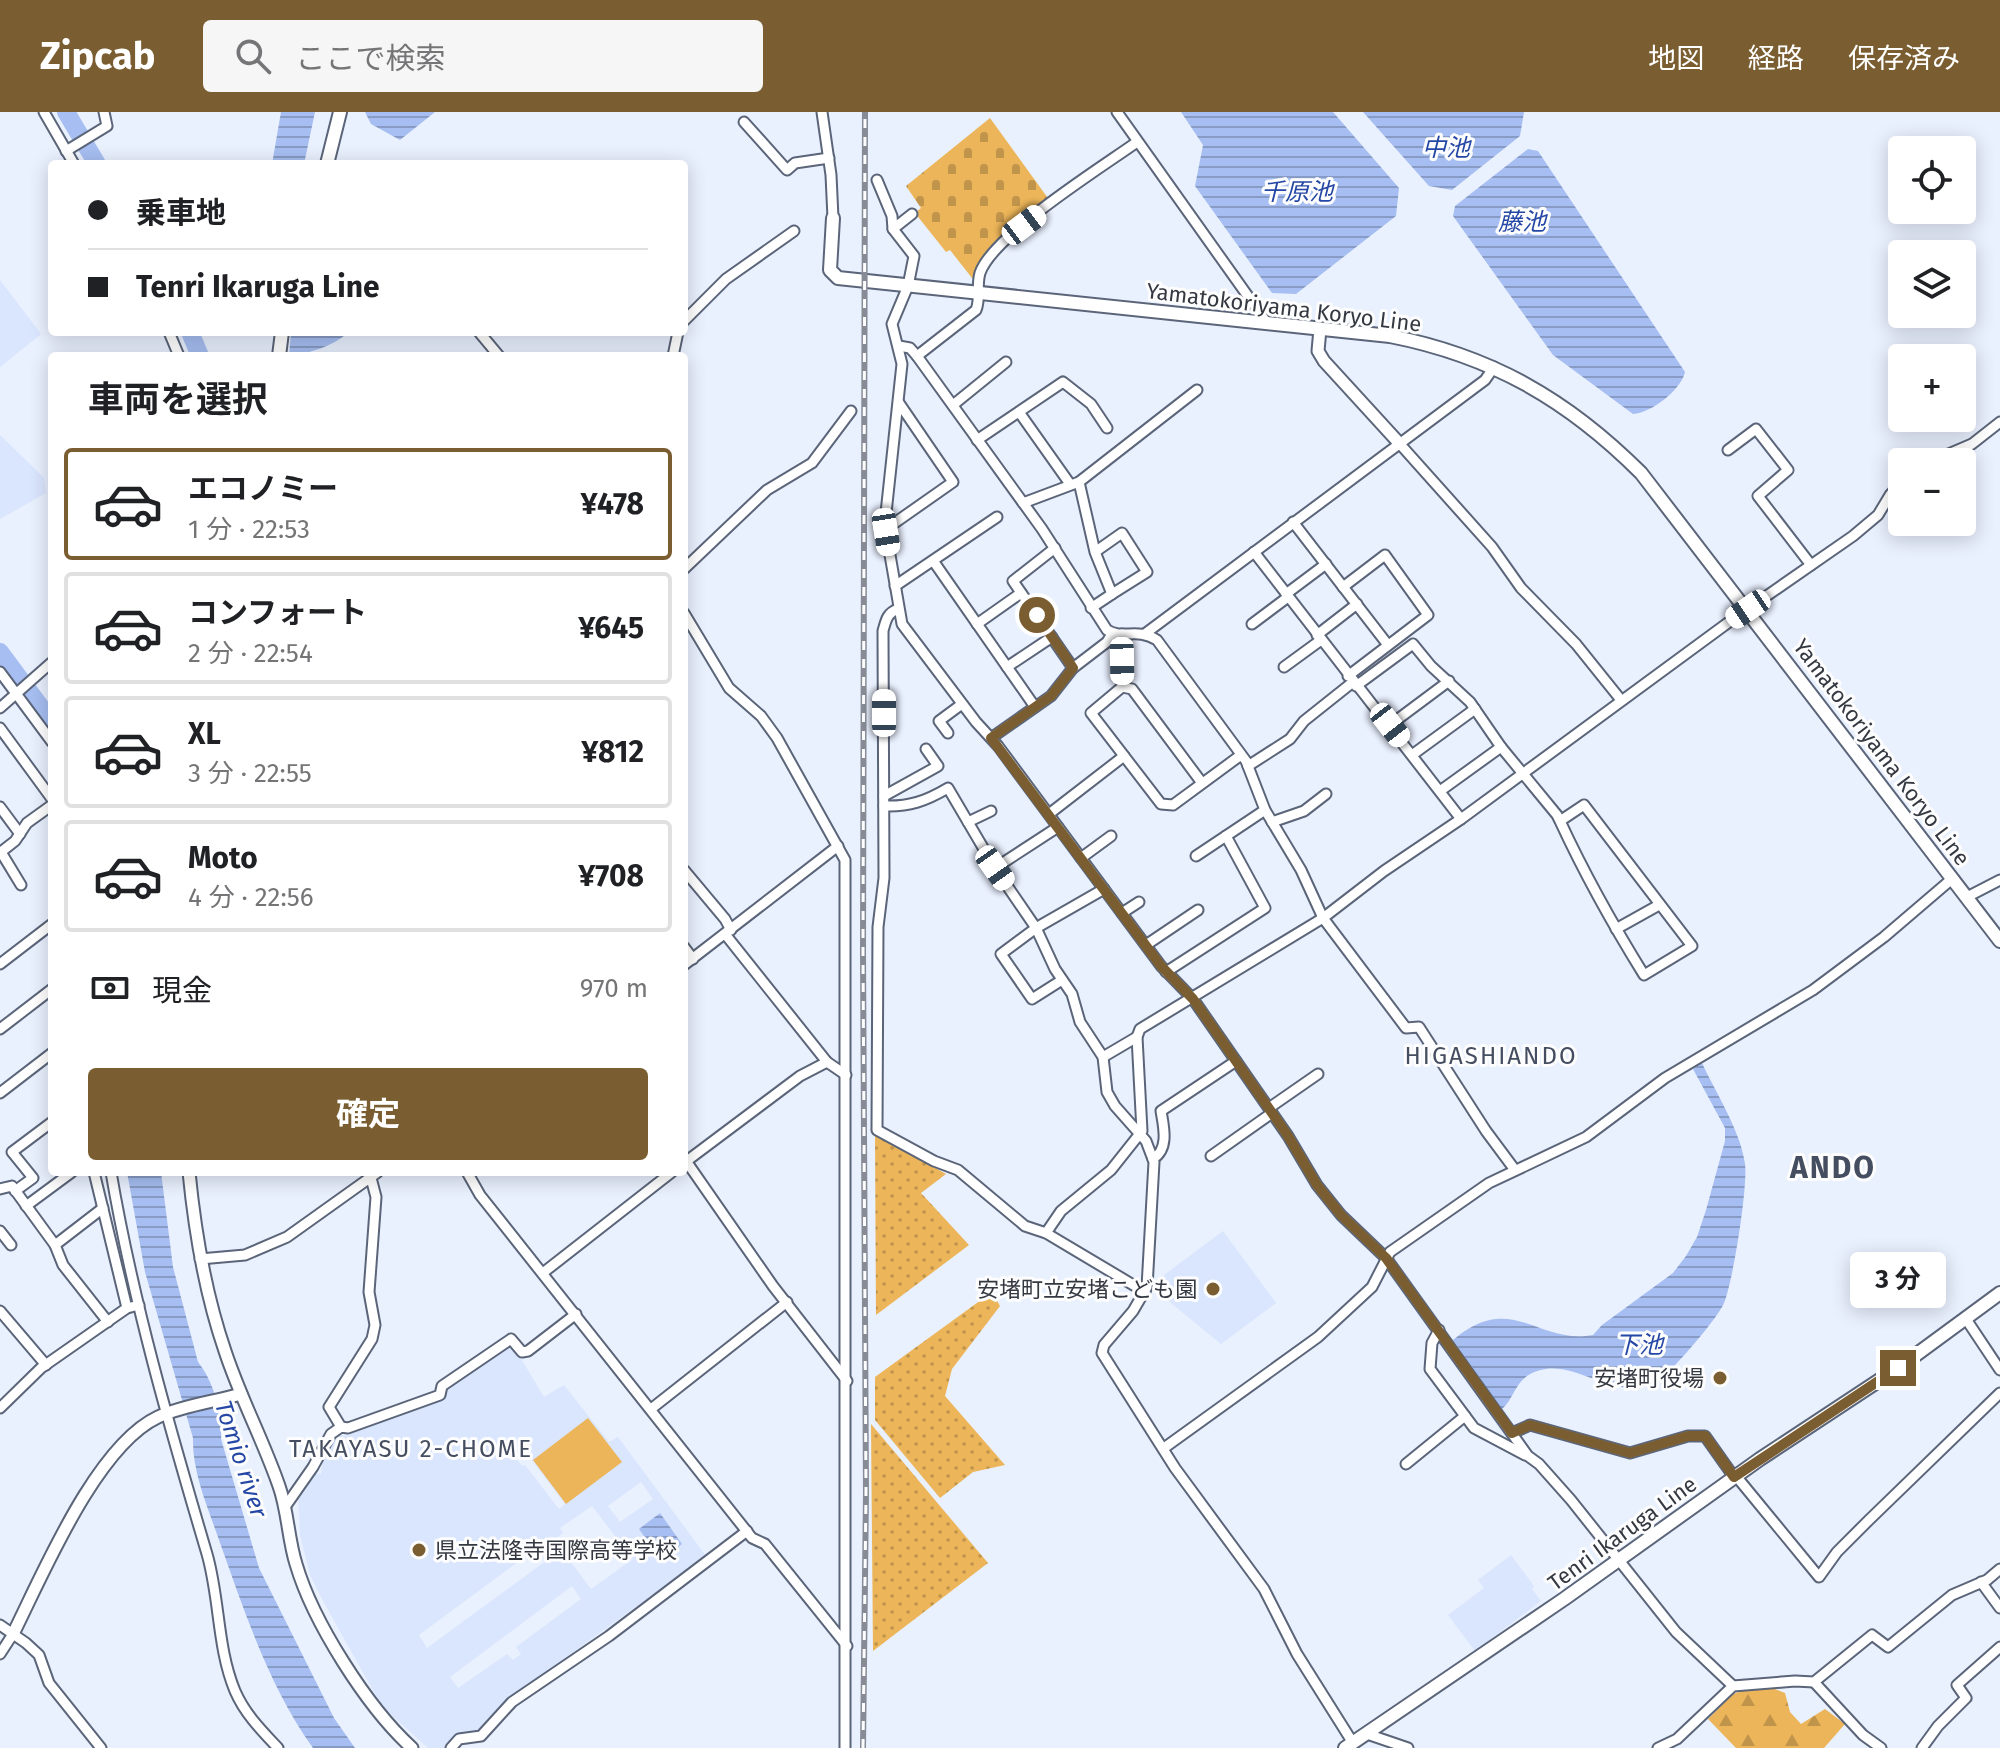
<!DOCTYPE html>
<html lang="ja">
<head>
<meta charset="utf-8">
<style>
  :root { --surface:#fff; --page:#f6f6f6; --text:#202124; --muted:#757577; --line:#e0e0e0; --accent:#7a5e31 }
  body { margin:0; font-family:"Fira Sans","Noto Sans JP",sans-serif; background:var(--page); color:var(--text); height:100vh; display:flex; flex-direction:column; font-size:30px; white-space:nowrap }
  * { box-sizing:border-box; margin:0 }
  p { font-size:26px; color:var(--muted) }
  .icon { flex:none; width:44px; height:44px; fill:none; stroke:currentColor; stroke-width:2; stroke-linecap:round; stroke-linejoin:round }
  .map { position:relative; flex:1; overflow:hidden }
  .sheet { position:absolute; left:48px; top:240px; width:640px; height:824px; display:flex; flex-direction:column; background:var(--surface); border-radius:8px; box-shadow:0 4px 20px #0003 }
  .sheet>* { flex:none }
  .hud { position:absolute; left:48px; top:48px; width:640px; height:176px; border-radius:8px; box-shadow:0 4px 20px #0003; display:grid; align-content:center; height:176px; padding:0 40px; background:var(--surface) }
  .controls { position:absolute; left:1888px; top:24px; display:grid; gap:16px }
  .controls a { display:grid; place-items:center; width:88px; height:88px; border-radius:8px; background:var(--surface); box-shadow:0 4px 20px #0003; font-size:40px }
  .end { position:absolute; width:36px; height:36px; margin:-18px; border:10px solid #7a5e31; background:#fff; box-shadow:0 0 0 4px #fff }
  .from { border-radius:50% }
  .bubble { position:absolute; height:56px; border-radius:8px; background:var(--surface); box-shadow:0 4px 20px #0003; font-size:26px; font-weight:700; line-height:56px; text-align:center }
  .car { position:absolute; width:24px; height:48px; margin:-24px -12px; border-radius:10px; box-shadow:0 0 6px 2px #0007; background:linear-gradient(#fff 24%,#345 0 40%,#fff 0 76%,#345 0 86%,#fff 0) }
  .hud b { display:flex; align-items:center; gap:28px; height:76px; font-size:30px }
  .hud b+b { border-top:2px solid var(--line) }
  .hud i { width:20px; height:20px; background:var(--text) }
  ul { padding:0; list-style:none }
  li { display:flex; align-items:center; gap:24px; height:112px; margin:0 16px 12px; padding:0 24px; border:4px solid var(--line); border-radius:8px }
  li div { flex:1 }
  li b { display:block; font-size:30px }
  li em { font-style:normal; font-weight:700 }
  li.active { border-color:var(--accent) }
  li>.icon { width:72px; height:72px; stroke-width:1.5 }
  h2 { padding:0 40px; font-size:36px; line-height:96px }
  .pay { display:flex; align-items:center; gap:20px; height:88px; padding:0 40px; font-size:30px }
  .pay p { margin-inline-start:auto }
  .cta { display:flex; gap:16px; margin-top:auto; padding:16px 40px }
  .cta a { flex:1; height:92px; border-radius:8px; background:var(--accent); color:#fff; font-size:32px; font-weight:700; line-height:92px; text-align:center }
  header { display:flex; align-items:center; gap:48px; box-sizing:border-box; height:112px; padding:0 40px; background:var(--accent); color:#fff }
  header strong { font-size:38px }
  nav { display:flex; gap:44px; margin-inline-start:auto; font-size:28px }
  .search { width:560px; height:72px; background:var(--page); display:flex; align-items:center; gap:20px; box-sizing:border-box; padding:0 28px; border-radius:8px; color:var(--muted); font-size:30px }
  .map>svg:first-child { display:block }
  .built { fill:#dae6fe; fill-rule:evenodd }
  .green { fill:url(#green-dots) }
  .forest { fill:url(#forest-firs) }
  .cemetery { fill:url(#cemetery-stones) }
  .pitch { fill:#ecb559 }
  .water { fill:url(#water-rules) }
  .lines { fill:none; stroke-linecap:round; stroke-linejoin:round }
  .river { stroke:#a6bef1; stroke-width:18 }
  .minor-casing { stroke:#5b6579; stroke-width:13 }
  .tertiary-casing { stroke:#5b6579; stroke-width:15 }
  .secondary-casing { stroke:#5b6579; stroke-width:16 }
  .minor { stroke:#fff; stroke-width:9 }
  .tertiary { stroke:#fff; stroke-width:11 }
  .secondary { stroke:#fff; stroke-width:12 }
  .rail-casing { stroke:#868b96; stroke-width:6 }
  .rail { stroke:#fdfdfd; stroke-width:3; stroke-dasharray:9; stroke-linecap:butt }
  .route { stroke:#7a5e31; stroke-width:10 }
  .poi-dot { fill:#7a5e31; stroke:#fdfdfd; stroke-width:3 }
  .labels { text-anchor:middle; stroke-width:6; stroke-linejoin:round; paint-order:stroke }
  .street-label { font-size:22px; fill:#343841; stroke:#fdfdfd }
  .poi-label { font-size:22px; fill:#343841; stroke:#fdfdfd; text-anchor:end }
  .water-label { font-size:24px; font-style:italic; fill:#2447a5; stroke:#fdfdfd }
  .neighbourhood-label { font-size:24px; letter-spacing:2px; fill:#454e61; stroke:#fdfdfd }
  .district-label { font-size:30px; font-weight:bold; letter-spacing:2px; fill:#454e61; stroke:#fdfdfd }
</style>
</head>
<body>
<header>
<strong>Zipcab</strong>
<div class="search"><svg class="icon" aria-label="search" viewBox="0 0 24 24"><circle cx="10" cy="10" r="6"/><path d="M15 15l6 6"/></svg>ここで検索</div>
<nav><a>地図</a><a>経路</a><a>保存済み</a></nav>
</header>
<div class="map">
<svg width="2000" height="1636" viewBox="0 0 2000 1636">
  <defs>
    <pattern id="green-dots" width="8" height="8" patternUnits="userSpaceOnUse" patternTransform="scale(2)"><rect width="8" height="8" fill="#ecb559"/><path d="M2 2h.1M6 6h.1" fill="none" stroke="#c0944b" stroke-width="1.8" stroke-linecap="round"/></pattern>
    <pattern id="forest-firs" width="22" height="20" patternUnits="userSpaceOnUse" patternTransform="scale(2)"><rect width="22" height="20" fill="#ecb559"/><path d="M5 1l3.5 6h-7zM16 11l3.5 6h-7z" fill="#c0944b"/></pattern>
    <pattern id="cemetery-stones" width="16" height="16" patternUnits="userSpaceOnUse" patternTransform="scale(2)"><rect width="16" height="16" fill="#ecb559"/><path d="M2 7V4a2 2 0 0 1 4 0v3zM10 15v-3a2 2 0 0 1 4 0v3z" fill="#c0944b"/></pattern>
    <pattern id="water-rules" width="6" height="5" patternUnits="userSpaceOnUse" patternTransform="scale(2)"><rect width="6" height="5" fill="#a6bef1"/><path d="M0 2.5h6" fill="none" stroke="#889bc5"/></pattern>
  </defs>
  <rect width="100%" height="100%" fill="#e9f0fe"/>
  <g class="built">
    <polygon points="0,168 41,222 0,255"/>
    <polygon points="0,323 44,366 46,381 0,407"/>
    <polygon points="1223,1119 1276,1191 1221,1232 1160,1182 1164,1163"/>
    <path d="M511,1230L544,1285L564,1273L609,1330L618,1325L706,1444L511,1585L480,1620L458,1623L445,1636H428L388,1600L375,1582L322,1487L310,1463L300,1423L298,1382L314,1361L321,1362L322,1351L337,1320L344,1324L443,1286L448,1274ZM514,1324L565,1392L559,1397L525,1353L522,1354L505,1332ZM641,1370L653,1387L620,1410L608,1394ZM592,1394L633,1447L591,1477L554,1428L563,1421L560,1416ZM541,1433L550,1446L427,1536L419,1523ZM572,1474L581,1487L516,1535L521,1542L513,1548L507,1542L458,1576L450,1565Z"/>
    <polygon points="1511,1443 1534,1474 1532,1477 1541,1489 1475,1539 1448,1503 1484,1476 1478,1468"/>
  </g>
  <g class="green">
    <polygon points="875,1022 946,1062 921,1081 969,1133 876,1203"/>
    <polygon points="992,1180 1000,1194 952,1257 945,1284 1005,1353 973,1360 940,1386 875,1308 875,1265"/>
    <polygon points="871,1312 988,1451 873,1539"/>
  </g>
  <polygon class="forest" points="1762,1572 1785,1581 1790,1600 1801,1612 1825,1597 1845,1612 1824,1636 1736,1636 1708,1607 1733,1582"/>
  <path class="cemetery" d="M990,6L1050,89C1024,110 983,131 977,168L972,166L950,138L946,140L915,101L921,96L906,74Z"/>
  <polygon class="pitch" points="588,1306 622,1350 566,1392 533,1348"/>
  <g class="water">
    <polygon points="281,0 315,0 304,52 272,52"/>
    <polygon points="365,0 435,0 400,28 371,12"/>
    <polygon points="1181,0 1333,0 1399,76 1396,104 1296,182 1272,181 1195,74 1203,33"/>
    <polygon points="1363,0 1524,0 1520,24 1452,78 1429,74"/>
    <path d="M1528,37L1538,39L1685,260C1681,278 1651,301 1633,302L1553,243L1453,104L1455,94Z"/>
    <path d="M291,220H349C330,236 312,240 289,244Z"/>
    <path d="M1702,951C1716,981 1741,1020 1745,1052C1748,1074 1733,1170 1724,1191C1718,1206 1675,1255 1662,1266C1657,1270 1651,1272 1645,1274C1606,1286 1566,1239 1527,1264C1514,1273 1513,1288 1502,1297L1453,1228C1512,1178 1537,1233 1593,1223L1602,1213L1673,1161L1686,1144L1697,1125L1706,1098L1725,1029V1016L1693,957Z"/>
    <path d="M127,1060H161L173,1155L198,1250C214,1270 222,1301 221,1327L259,1456L334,1606L355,1636H313C269,1575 244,1498 219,1428C208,1396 192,1360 193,1326L145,1160Z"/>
    <polygon points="660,1401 682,1432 661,1448 639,1417"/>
  </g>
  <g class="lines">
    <g class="river">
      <polyline points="66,0 97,52"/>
      <polyline points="190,220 200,244"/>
      <polyline points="0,540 52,610"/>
    </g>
    <defs>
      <g id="minor">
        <polyline points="44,0 74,52"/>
        <polyline points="822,0 831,63 833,106"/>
        <polyline points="1117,0 1267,211"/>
        <polyline points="744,10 787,58 795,51 829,46"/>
        <polyline points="66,39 107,14 104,0"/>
        <polyline points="877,68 892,104 893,117 914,144 908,174 892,212 902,252 886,401 886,420 902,512 976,610 998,634 1161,854 1193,887 1288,1024 1317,1073 1341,1103 1386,1146 1528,1344 1539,1352 1571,1388 1676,1520 1733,1574"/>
        <polyline points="893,117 912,102"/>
        <polyline points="684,209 726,167 794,119"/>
        <polyline points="169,220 179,244"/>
        <polyline points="479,220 499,244"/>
        <path d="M899,234L910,236L917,244L1042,417L1107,518C1124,528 1136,515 1157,528L1246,649L1265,698L1301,758L1323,806L1406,916L1419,915L1486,1019L1515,1058"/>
        <polyline points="673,244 678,220"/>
        <path d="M917,244L976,198C981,186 976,174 980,161C993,123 1102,55 1137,30"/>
        <polyline points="953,293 1006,250"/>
        <polyline points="1019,300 1070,372"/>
        <polyline points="977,328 1063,270 1091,292 1107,316"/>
        <polyline points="1399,331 1492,435 1521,476 1576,532 1621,588"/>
        <polyline points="1728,338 1756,317 1788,358 1758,384 1811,453"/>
        <polyline points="1930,350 1972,332 2000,310"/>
        <polyline points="1079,370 1095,440 1112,482 1147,460 1122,421 1095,440"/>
        <polyline points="1023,391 1079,370 1197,278"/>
        <polyline points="1293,410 1388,533"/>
        <polyline points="886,417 953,370 899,291"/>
        <polyline points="1055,436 1013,469 1073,556"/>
        <polyline points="1254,440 1461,707"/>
        <polyline points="934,450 1035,595"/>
        <polyline points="684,457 767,378 812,351 851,299"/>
        <polyline points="895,474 997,405"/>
        <polyline points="1343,475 1385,443 1428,503 1348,564"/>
        <polyline points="1286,482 1326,452"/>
        <polyline points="1091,496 1112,482"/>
        <path d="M898,497C887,501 886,508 883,519L884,766L878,815L877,1018L934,1049L958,1058L1025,1114L1046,1121L1145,1180"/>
        <polyline points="684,501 729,576 761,604 777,626 845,748 845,1636"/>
        <polyline points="977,512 1021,481"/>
        <polyline points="1252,512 1288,485"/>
        <polyline points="1146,521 1485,268 1494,255"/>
        <polyline points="1122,522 1122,575"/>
        <polyline points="1317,523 1357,492"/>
        <polyline points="1007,555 1052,525"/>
        <polyline points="1284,555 1321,528"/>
        <polyline points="0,560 52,630"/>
        <path d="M1356,574L1413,532L1431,554L1470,590L1501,635L1557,703L1560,709C1585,763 1613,813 1644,863L1692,834L1584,693L1560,709"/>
        <polyline points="0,596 52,550"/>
        <polyline points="1390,613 1449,569"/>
        <polyline points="0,616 52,687"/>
        <polyline points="948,621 939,609 962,592"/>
        <polyline points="991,626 1051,584 1073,556 1107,530 1112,522"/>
        <polyline points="1412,643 1475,597"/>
        <polyline points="1248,654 1290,627 1304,609 1353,570"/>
        <polyline points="1202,671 1132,577 1122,575 1091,601 1161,692 1173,693 1241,643"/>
        <polyline points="1440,679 1501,635"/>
        <polyline points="884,684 938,654 926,637"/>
        <path d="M884,694C909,695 926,689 948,676L995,756L1036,816L1055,857L1072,882L1080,910L1103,945L1107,980L1115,994L1146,1029L1154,1050L1147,1175L1133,1199L1104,1233L1102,1241L1175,1356L1264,1477L1297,1542L1353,1631"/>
        <polyline points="0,695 20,722"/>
        <polyline points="1049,702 1124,644"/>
        <polyline points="968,710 991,699"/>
        <polyline points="1272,710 1304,699 1326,682"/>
        <polyline points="1196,744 1265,698"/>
        <polyline points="1081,746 1111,724"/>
        <polyline points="995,756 1058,715"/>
        <polyline points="684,758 725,807 731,818"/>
        <polyline points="21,773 1,740 15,729 27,711 52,693"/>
        <polyline points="1967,785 2000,768"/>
        <polyline points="1122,801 1139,790"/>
        <polyline points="1616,817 1659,793"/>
        <polyline points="725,822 827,950 846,963"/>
        <polyline points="1146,833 1198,798"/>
        <polyline points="684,835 693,847"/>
        <polyline points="0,852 52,812"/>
        <polyline points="684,853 838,734"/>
        <polyline points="1166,860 1265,796 1226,724"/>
        <polyline points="1062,868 1032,887 1001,842 1036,816 1104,777"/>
        <polyline points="0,917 52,877"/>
        <polyline points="1103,945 1137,925"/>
        <polyline points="0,981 52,941"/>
        <polyline points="1269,996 1318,962"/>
        <polyline points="1211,1044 1272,1001"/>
        <polyline points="684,1046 773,1174 847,1269"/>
        <path d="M1153,1047C1169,1037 1164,1016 1161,999L1236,949"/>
        <polyline points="684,1051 800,964 827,950"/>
        <polyline points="94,1060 127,1196"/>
        <path d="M111,1060C133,1189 170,1317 207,1442C220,1487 217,1536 235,1579C245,1602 261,1618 278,1636"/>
        <polyline points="467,1060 480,1083 752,1426 765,1432 847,1534"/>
        <polyline points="0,1077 12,1074 55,1133 63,1153 108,1210"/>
        <polyline points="15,1079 33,1066 12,1040 52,1010"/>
        <polyline points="26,1094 72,1060"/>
        <polyline points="0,1119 11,1133"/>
        <polyline points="1046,1121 1061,1099 1111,1058 1142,1019 1137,925 1140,917 1323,806 1384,759 1461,707 1729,510 1853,424 1878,403 1890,383 1902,370"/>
        <polyline points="55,1133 103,1096"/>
        <polyline points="200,1147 245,1143 287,1125 378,1060"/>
        <polyline points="544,1160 672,1060"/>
        <polyline points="0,1199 46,1253"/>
        <polyline points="1966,1207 2000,1258"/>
        <polyline points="1439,1218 1432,1231 1430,1257 1474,1316 1525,1343"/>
        <polyline points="0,1296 41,1256 127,1196 139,1193"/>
        <polyline points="651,1297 787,1190"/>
        <polyline points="341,1315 329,1295 372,1227 375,1213 369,1180 376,1085 371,1066"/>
        <polyline points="1512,1321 1530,1313 1630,1341 1688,1324 1705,1324 1734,1365"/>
        <polyline points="1164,1336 1318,1225 1372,1175 1390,1140 1489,1071 1586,1025 1665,966 1813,878 1884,825 1953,766"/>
        <polyline points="1406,1352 1465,1304"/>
        <polyline points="1736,1364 1819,1465 1837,1440 1869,1408 2000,1281"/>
        <polyline points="285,1395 313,1355 331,1322 341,1315 348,1316 440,1283 442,1274 511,1227 522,1240 528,1239 576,1202"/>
        <polyline points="1981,1470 2000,1496"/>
        <polyline points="0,1513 26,1531 39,1543 49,1571 101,1636"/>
        <polyline points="0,1542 13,1522"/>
        <polyline points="1814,1570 1863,1623 1881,1636"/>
        <polyline points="1367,1622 1408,1636"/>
        <polyline points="451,1636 459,1627 481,1624 512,1590 609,1524 747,1419"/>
        <polyline points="1658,1636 1677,1627 1733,1574 1795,1569 1814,1570 1872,1523 1888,1535 1952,1483 1987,1468 2000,1457"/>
        <polyline points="1922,1636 1938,1614 1966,1586 1957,1573 2000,1535"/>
      </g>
      <g id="tertiary">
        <polyline points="1320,217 1318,239 1324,249 1399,331"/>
        <path d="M189,1060C195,1121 205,1181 225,1239C240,1285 263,1328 279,1374C288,1399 288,1427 296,1452C313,1510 367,1595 412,1636"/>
        <path d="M13,1522C43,1462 96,1334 158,1305C184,1293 214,1290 241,1282"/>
      </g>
      <g id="secondary">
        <polyline points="327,52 340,0"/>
        <path d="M833,106L830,158L838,166L1390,224C1492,244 1568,288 1641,361L2000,829"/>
        <polyline points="279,244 282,220"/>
        <polyline points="1345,1636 1564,1487 1760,1347 1898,1256 2000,1181"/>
      </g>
    </defs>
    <use href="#minor" class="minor-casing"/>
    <use href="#tertiary" class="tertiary-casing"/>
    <use href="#secondary" class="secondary-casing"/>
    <use href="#minor" class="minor"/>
    <use href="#tertiary" class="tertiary"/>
    <use href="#secondary" class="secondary"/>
    <defs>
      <polyline id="rail" points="863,1636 866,1381 863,841 865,0"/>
    </defs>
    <use href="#rail" class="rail-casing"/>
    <use href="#rail" class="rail"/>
  </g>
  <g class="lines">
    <polyline class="route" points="1037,503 1073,556 1051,584 991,626 1161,854 1193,887 1288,1024 1317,1073 1341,1103 1386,1146 1512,1321 1530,1313 1630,1341 1688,1324 1705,1324 1734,1365 1898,1256"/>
  </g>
  <g class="poi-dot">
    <circle cx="1213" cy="1177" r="8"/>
    <circle cx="1720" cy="1266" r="8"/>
    <circle cx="419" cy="1438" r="8"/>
  </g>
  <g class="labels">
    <g class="street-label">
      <text transform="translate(1284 195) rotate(7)" y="8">Yamatokoriyama Koryo Line</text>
      <text transform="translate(1882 640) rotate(53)" y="8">Yamatokoriyama Koryo Line</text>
      <text transform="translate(1622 1421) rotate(-36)" y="8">Tenri Ikaruga Line</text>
    </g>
    <g class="poi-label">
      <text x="1197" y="1185">安堵町立安堵こども園</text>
      <text x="1704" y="1274">安堵町役場</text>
      <text x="435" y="1446" text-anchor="start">県立法隆寺国際高等学校</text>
    </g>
    <g class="water-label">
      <text x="1446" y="44">中池</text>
      <text x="1297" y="88">千原池</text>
      <text x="1522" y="118">藤池</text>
      <text x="1639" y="1241">下池</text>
      <text transform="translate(241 1347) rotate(72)" y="8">Tomio river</text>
    </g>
    <g class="neighbourhood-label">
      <text x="1491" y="952">HIGASHIANDO</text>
      <text x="411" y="1345">TAKAYASU 2-CHOME</text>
    </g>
    <g class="district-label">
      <text x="1833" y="1066">ANDO</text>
    </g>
  </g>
</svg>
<div class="controls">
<a><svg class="icon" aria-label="locate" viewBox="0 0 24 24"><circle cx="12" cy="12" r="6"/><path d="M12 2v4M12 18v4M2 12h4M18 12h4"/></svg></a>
<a><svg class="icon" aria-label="layers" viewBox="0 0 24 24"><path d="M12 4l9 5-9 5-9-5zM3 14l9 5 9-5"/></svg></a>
<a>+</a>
<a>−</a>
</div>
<i class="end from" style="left:1037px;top:503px"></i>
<i class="end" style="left:1898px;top:1256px"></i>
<div class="bubble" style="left:1850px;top:1140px;width:96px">3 分</div>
<i class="car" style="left:1024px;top:113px;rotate:53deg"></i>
<i class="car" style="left:886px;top:420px;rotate:171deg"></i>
<i class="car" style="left:1748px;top:497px;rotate:236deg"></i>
<i class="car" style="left:1122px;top:549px;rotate:179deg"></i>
<i class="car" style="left:884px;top:601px;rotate:0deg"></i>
<i class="car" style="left:1390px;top:613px;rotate:142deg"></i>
<i class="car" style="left:995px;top:756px;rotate:145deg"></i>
<div class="hud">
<b><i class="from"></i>乗車地</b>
<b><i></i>Tenri Ikaruga Line</b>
</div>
<section class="sheet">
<h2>車両を選択</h2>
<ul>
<li class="active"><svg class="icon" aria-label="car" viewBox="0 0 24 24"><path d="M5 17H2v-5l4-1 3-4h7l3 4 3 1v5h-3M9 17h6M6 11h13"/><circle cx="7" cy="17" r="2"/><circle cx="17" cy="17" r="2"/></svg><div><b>エコノミー</b><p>1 分 · 22:53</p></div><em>¥478</em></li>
<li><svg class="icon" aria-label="car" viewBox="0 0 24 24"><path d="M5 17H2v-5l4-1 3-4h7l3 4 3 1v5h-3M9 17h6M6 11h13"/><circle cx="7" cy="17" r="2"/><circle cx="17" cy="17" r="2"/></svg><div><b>コンフォート</b><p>2 分 · 22:54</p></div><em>¥645</em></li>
<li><svg class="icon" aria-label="car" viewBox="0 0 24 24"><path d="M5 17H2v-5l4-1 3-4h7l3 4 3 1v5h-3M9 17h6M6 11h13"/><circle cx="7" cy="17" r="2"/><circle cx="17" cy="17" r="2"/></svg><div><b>XL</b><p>3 分 · 22:55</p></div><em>¥812</em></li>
<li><svg class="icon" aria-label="car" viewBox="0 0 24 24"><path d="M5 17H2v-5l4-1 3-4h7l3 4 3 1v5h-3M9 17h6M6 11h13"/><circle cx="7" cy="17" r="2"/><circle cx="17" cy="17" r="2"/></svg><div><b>Moto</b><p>4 分 · 22:56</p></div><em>¥708</em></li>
</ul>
<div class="pay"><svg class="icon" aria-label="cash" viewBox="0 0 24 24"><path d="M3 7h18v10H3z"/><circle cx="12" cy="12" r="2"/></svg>現金<p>970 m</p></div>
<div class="cta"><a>確定</a></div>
</section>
</div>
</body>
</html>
